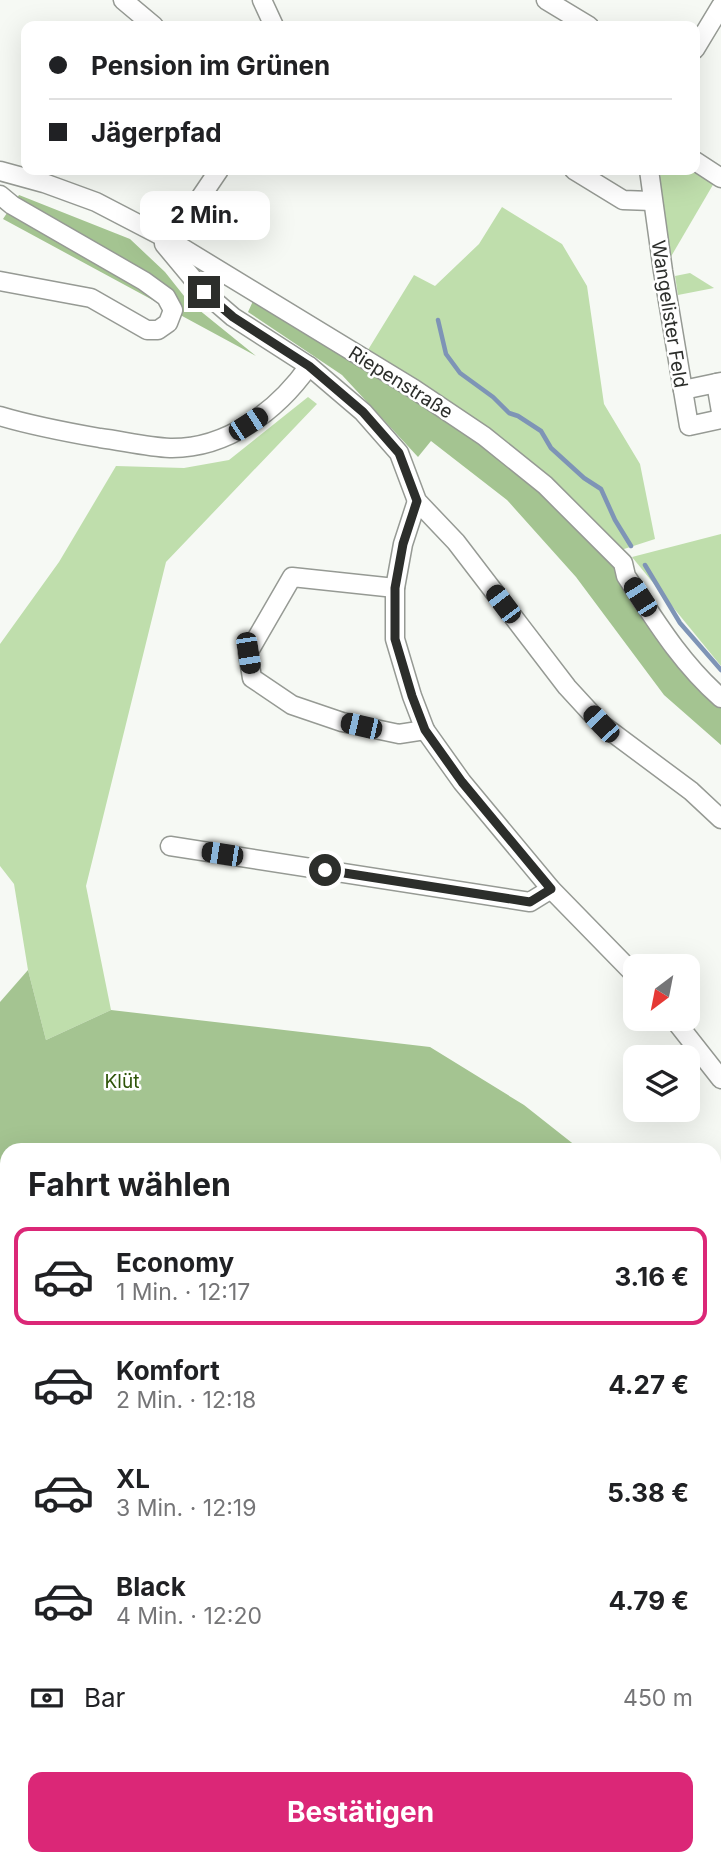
<!DOCTYPE html>
<html lang="de">
<head>
<meta charset="utf-8">
<style>
  :root { --surface:#fff; --page:#f6f6f6; --text:#202124; --muted:#757577; --line:#e0e0e0; --accent:#db2777 }
  body { margin:0; font-family:Inter,sans-serif; background:var(--page); color:var(--text); height:100vh; display:flex; flex-direction:column; font-size:26px; white-space:nowrap }
  * { box-sizing:border-box; margin:0 }
  p { font-size:23px; color:var(--muted) }
  .icon { flex:none; width:38px; height:38px; fill:none; stroke:currentColor; stroke-width:2; stroke-linecap:round; stroke-linejoin:round }
  .map { position:relative; flex:1; overflow:hidden }
  .details { position:absolute; left:0px; top:1143px; width:721px; height:723px; display:flex; flex-direction:column; background:var(--surface); border-radius:21px 21px 0 0; box-shadow:0 7px 28px #0002 }
  .details>* { flex:none }
  .hud { position:absolute; left:21px; top:21px; width:679px; height:154px; border-radius:14px; box-shadow:0 7px 28px #0002; display:grid; align-content:center; height:154px; padding:0 28px; background:var(--surface) }
  .needle { width:46px; rotate:212deg }
  .buttons { position:absolute; left:623px; top:954px; display:grid; gap:14px }
  .buttons a { display:grid; place-items:center; width:77px; height:77px; border-radius:14px; background:var(--surface); box-shadow:0 7px 28px #0002; font-size:35px }
  .end { position:absolute; width:32px; height:32px; margin:-16px; border:9px solid #2c2e2b; background:#fff; box-shadow:0 0 0 4px #fff }
  .from { border-radius:50% }
  .bubble { position:absolute; height:49px; border-radius:14px; background:var(--surface); box-shadow:0 7px 28px #0002; font-size:23px; font-weight:700; line-height:49px; text-align:center }
  .car { position:absolute; width:21px; height:42px; margin:-21px -10px; border-radius:9px; box-shadow:0 0 5px 2px #0007; background:linear-gradient(#222 24%,#8ab4d8 0 40%,#222 0 76%,#8ab4d8 0 86%,#222 0) }
  .hud b { display:flex; align-items:center; gap:24px; height:66px; font-size:26px }
  .hud b+b { border-top:2px solid var(--line) }
  .hud i { width:18px; height:18px; background:var(--text) }
  ul { padding:0; list-style:none }
  li { display:flex; align-items:center; gap:21px; height:98px; margin:0 14px 10px; padding:0 14px; border:4px solid transparent; border-radius:14px }
  li div { flex:1 }
  li b { display:block; font-size:26px }
  li em { font-style:normal; font-weight:700 }
  li.current { border-color:var(--accent) }
  li>.icon { width:63px; height:63px; stroke-width:1.5 }
  h2 { padding:0 28px; font-size:32px; line-height:84px }
  .pay { display:flex; align-items:center; gap:18px; height:77px; padding:0 28px; font-size:26px }
  .pay p { margin-inline-start:auto }
  .primary-button { display:flex; gap:14px; margin-top:auto; padding:14px 28px }
  .primary-button a { flex:1; height:80px; border-radius:14px; background:var(--accent); color:#fff; font-size:28px; font-weight:700; line-height:80px; text-align:center }
  .map>svg:first-child { display:block }
  .green { fill:#bfdeac }
  .forest { fill:#a4c491 }
  .lines { fill:none; stroke-linecap:round; stroke-linejoin:round }
  .stream { stroke:#7e94b6; stroke-width:4.5 }
  .minor-casing { stroke:#969a94; stroke-width:21 }
  .minor { stroke:#fff; stroke-width:18 }
  .route { stroke:#2c2e2b; stroke-width:9 }
  .labels { text-anchor:middle; stroke-width:5; stroke-linejoin:round; paint-order:stroke }
  .street-label { font-size:19px; fill:#2c2e2b; stroke:#fff }
  .park-label { font-size:19px; fill:#2e5408; stroke:#fff }
</style>
</head>
<body>
<div class="map">
<svg width="721" height="1865" viewBox="0 0 721 1865">
  <rect width="100%" height="100%" fill="#f6f9f4"/>
  <g class="green">
    <polygon points="661,170 694,170 714,183 669,260 657,200"/>
    <polygon points="502,207 562,244 587,286 604,404 640,464 655,539 621,550 363,358 414,275 435,286 479,244"/>
    <polygon points="690,273 714,288 678,295 675,276"/>
    <polygon points="308,397 317,404 166,562 86,886 111,1010 46,1040 28,970 14,884 0,866 0,644 59,562 116,466 184,468 229,460"/>
    <polygon points="721,534 721,666 632,557"/>
  </g>
  <g class="forest">
    <polygon points="19,195 130,239 165,272 188,301 256,356 3,219"/>
    <polygon points="253,301 470,434 540,489 615,564 721,706 721,745 664,695 576,577 507,500 431,441 418,457 342,375 248,312"/>
    <polygon points="28,970 46,1040 111,1010 430,1047 524,1105 581,1150 7,1150 7,1858 714,1858 714,1458 721,1465 721,1865 0,1865 0,1002"/>
  </g>
  <g class="lines">
    <g class="stream">
      <polyline points="438,320 446,354 460,373 493,397 509,413 518,416 541,431 551,448 584,478 601,489 615,520 631,546"/>
      <polyline points="645,565 680,623 721,670"/>
    </g>
    <defs>
      <g id="minor">
        <polyline points="123,0 154,26"/>
        <polyline points="262,0 274,26"/>
        <polyline points="546,0 589,26"/>
        <polyline points="695,49 721,6"/>
        <polyline points="695,161 721,178"/>
        <polyline points="574,170 623,200 652,201"/>
        <polyline points="649,170 663,271 689,426 721,419"/>
        <path d="M0,171L44,183L96,202L171,241L414,389L484,436L545,485L623,563L626,576C655,620 681,663 721,698"/>
        <polyline points="0,195 12,205 144,281 166,297 173,310 168,323 158,330 147,330 91,298 0,281"/>
        <polyline points="171,241 219,170"/>
        <polyline points="164,244 204,292 233,317 309,366 363,412 399,453 417,501 456,542 567,687 601,724 691,791 721,819"/>
        <polyline points="716,383 721,412"/>
        <polyline points="683,390 721,382"/>
        <path d="M0,416C33,426 66,432 100,438C123,441 147,447 170,448C227,449 277,411 309,366"/>
        <polyline points="417,501 403,544 395,588 395,639 412,696 425,730 462,782 551,889 635,975"/>
        <polyline points="395,588 292,577 248,653 252,678 292,705 342,722 399,734 425,730"/>
        <polyline points="170,846 530,902 551,889"/>
        <polyline points="673,1018 721,1079"/>
        <polyline points="721,1247 716,1282 721,1294"/>
      </g>
    </defs>
    <use href="#minor" class="minor-casing"/>
    <use href="#minor" class="minor"/>
  </g>
  <g class="lines">
    <polyline class="route" points="204,292 233,317 309,366 363,412 399,453 417,501 403,544 395,588 395,639 412,696 425,730 462,782 551,889 530,902 325,870"/>
  </g>
  <g class="labels">
    <g class="street-label">
      <text transform="translate(670 314) rotate(81)" y="7">Wangelister Feld</text>
      <text transform="translate(401 382) rotate(32)" y="7">Riepenstraße</text>
    </g>
    <g class="park-label">
      <text x="122" y="1088">Klüt</text>
    </g>
  </g>
</svg>
<div class="buttons">
<a><svg class="needle" viewBox="-14 -14 28 28"><path d="M0-13l5 13h-10z" fill="#e53935"/><path d="M0 13l5-13h-10z" fill="#757577"/></svg></a>
<a><svg class="icon" aria-label="layers" viewBox="0 0 24 24"><path d="M12 4l9 5-9 5-9-5zM3 14l9 5 9-5"/></svg></a>
</div>
<i class="end from" style="left:325px;top:870px"></i>
<i class="end" style="left:204px;top:292px"></i>
<div class="bubble" style="left:140px;top:191px;width:130px">2 Min.</div>
<i class="car" style="left:248px;top:424px;rotate:57deg"></i>
<i class="car" style="left:640px;top:597px;rotate:327deg"></i>
<i class="car" style="left:503px;top:604px;rotate:323deg"></i>
<i class="car" style="left:248px;top:653px;rotate:171deg"></i>
<i class="car" style="left:601px;top:724px;rotate:317deg"></i>
<i class="car" style="left:361px;top:726px;rotate:283deg"></i>
<i class="car" style="left:222px;top:854px;rotate:279deg"></i>
<div class="hud">
<b><i class="from"></i>Pension im Grünen</b>
<b><i></i>Jägerpfad</b>
</div>
<section class="details">
<h2>Fahrt wählen</h2>
<ul>
<li class="current"><svg class="icon" aria-label="car" viewBox="0 0 24 24"><path d="M5 17H2v-5l4-1 3-4h7l3 4 3 1v5h-3M9 17h6M6 11h13"/><circle cx="7" cy="17" r="2"/><circle cx="17" cy="17" r="2"/></svg><div><b>Economy</b><p>1 Min. · 12:17</p></div><em>3.16 €</em></li>
<li><svg class="icon" aria-label="car" viewBox="0 0 24 24"><path d="M5 17H2v-5l4-1 3-4h7l3 4 3 1v5h-3M9 17h6M6 11h13"/><circle cx="7" cy="17" r="2"/><circle cx="17" cy="17" r="2"/></svg><div><b>Komfort</b><p>2 Min. · 12:18</p></div><em>4.27 €</em></li>
<li><svg class="icon" aria-label="car" viewBox="0 0 24 24"><path d="M5 17H2v-5l4-1 3-4h7l3 4 3 1v5h-3M9 17h6M6 11h13"/><circle cx="7" cy="17" r="2"/><circle cx="17" cy="17" r="2"/></svg><div><b>XL</b><p>3 Min. · 12:19</p></div><em>5.38 €</em></li>
<li><svg class="icon" aria-label="car" viewBox="0 0 24 24"><path d="M5 17H2v-5l4-1 3-4h7l3 4 3 1v5h-3M9 17h6M6 11h13"/><circle cx="7" cy="17" r="2"/><circle cx="17" cy="17" r="2"/></svg><div><b>Black</b><p>4 Min. · 12:20</p></div><em>4.79 €</em></li>
</ul>
<div class="pay"><svg class="icon" aria-label="cash" viewBox="0 0 24 24"><path d="M3 7h18v10H3z"/><circle cx="12" cy="12" r="2"/></svg>Bar<p>450 m</p></div>
<div class="primary-button"><a>Bestätigen</a></div>
</section>
</div>
</body>
</html>
